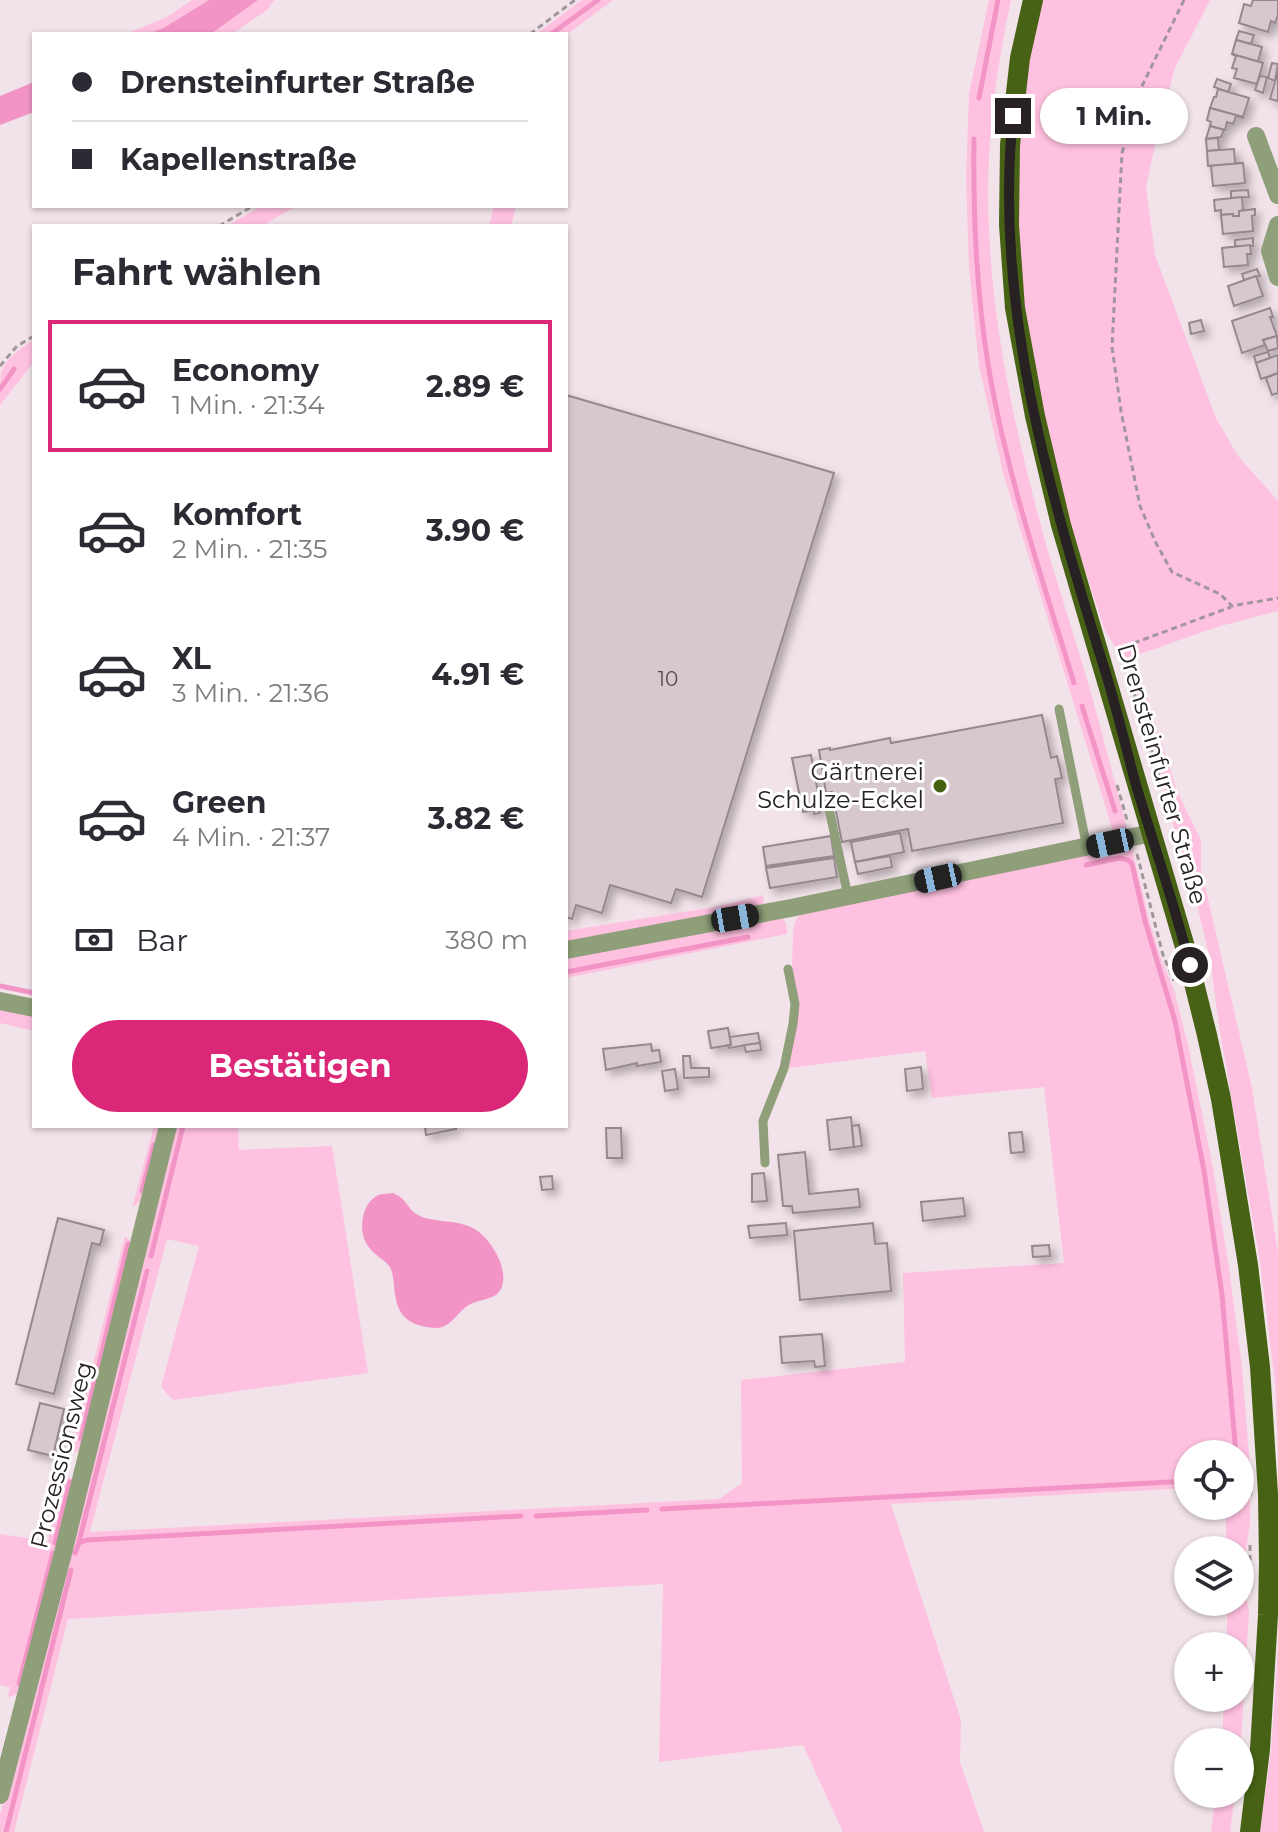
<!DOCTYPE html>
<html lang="de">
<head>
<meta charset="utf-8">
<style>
  :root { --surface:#fff; --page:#f7f7f7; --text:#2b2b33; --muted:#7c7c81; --line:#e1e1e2; --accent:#db2777 }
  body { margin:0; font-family:Montserrat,sans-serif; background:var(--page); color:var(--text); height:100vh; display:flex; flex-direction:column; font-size:30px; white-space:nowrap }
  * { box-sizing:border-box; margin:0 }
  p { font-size:26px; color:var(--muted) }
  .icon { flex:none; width:44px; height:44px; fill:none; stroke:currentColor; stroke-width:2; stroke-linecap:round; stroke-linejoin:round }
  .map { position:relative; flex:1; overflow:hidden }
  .drawer { position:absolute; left:32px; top:224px; width:536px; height:904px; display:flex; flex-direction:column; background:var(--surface); border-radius:0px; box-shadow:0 2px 6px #0004 }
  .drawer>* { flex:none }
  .banner { position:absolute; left:32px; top:32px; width:536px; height:176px; border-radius:0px; box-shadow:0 2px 6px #0004; display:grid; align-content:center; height:176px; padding:0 40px; background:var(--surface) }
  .buttons { position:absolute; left:1174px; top:1440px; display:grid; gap:16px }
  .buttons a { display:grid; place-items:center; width:80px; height:80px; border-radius:50%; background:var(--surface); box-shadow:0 2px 6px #0004; font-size:40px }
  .end { position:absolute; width:36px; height:36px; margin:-18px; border:10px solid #272124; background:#fff; box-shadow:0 0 0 4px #fff }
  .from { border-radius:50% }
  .bubble { position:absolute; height:56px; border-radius:28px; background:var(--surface); box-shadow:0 2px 6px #0004; font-size:26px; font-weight:700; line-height:56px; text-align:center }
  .car { position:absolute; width:24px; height:48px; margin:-24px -12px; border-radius:10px; box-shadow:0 0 6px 2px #0007; background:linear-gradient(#222 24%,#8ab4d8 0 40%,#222 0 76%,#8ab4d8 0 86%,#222 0) }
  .banner b { display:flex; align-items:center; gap:28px; height:76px; font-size:30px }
  .banner b+b { border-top:2px solid var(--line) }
  .banner i { width:20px; height:20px; background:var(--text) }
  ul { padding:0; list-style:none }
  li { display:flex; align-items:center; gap:24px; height:132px; margin:0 16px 12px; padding:0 24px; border:4px solid transparent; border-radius:0px }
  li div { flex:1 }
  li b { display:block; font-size:30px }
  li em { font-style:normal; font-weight:700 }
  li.active { border-color:var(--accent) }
  li>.icon { width:72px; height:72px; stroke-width:1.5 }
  h2 { padding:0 40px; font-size:36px; line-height:96px }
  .pay { display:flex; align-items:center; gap:20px; height:88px; padding:0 40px; font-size:30px }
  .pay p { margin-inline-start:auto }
  .cta { display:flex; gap:16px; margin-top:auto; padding:16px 40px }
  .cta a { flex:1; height:92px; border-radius:48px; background:var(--accent); color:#fff; font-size:32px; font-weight:700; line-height:92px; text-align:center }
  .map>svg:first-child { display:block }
  .green { fill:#ffc1e0 }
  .water { fill:#f295c6 }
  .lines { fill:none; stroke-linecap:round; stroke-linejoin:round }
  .stream { stroke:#f295c6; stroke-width:5 }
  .building { fill:#d6c8ce; stroke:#95888e; stroke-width:2; filter:url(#shadow) }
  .path { stroke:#a1969b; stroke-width:3; stroke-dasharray:6 4; stroke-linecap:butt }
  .lane { stroke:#8e9f79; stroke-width:9 }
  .street { stroke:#8e9f79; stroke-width:18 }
  .primary { stroke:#476214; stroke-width:20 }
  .route { stroke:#272124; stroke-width:10 }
  .poi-dot { fill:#466112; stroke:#fff; stroke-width:3 }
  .labels { text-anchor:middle; stroke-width:6; stroke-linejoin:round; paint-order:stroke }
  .number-label { font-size:20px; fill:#534b4e }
  .poi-label { font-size:24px; fill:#272124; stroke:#fff; text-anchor:end }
  .street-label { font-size:24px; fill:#272124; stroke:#fff }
</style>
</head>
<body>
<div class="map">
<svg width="1278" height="1832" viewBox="0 0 1278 1832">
  <defs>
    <filter id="shadow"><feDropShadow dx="5" dy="5" stdDeviation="4" flood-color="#0004"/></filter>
  </defs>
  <rect width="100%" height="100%" fill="#f1e3e9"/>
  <g class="green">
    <polygon points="192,0 209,0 165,27 149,34 126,34 167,17"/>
    <polygon points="258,0 274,0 267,10 232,34 211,34"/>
    <polygon points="582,0 613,0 566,35 536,34"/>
    <path d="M989,0H1011C995,75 985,151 989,228C993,329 1015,429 1041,526C1055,579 1073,630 1088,683C1102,731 1114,780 1127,829L1114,835L1003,473L979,366L969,268L966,178L969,94Z"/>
    <polygon points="1039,0 1210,0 1175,68 1158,130 1146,187 1155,255 1216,418 1238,456 1278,501 1278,611 1217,627 1134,656 1177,791 1201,840 1201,869 1252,1088 1278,1253 1278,1451 1275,1383 1260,1262 1220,1032 1210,959 1193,888 1167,804 1159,761 1133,680 1138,678 1135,669 1130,670 1105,631 1070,524 1042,414 1024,307 1017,225 1017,146 1026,59"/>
    <polygon points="261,206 296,206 262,226 227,226"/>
    <polygon points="494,206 516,206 511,226 489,226"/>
    <path d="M34,340V362L0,405C0,395 0,380 1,372C6,358 22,347 34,340Z"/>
    <polygon points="1118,849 1132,849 1149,919 1160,956 1174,990 1187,1040 1213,1168 1229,1268 1242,1367 1249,1455 1250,1523 1246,1550 1245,1590 1249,1612 1240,1755 1240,1742 1222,1742 1224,1698 1240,1698 1240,1646 1226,1646 1228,1602 1240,1602 1240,1550 1227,1550 1225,1506 1240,1506 1240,1454 1188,1454 1188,1488 891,1504 961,1720 960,1762 984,1832 843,1832 803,1745 659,1762 663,1584 68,1619 14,1832 0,1832 0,1815 173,1126 238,1126 239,1150 332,1146 368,1373 173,1400 161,1387 199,1246 167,1239 90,1532 719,1499 742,1483 741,1380 905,1362 903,1273 1064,1263 1044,1087 932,1098 925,1051 789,1068 799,1005 792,967 793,933 795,922 800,912"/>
    <polygon points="763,895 764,906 566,944 566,931 720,906"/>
    <polygon points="780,915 786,923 787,934 566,978 566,957"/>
    <polygon points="0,1007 34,1013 34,1031 0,1023"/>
    <polygon points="154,1126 163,1126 143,1198 132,1208"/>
    <polygon points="125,1236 130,1241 131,1254 82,1445 78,1451 71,1453"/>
    <polygon points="66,1475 72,1479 74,1484 18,1694 8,1697 10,1687 0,1685 0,1534 48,1541 64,1476"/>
    <polygon points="1278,1647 1278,1832 1260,1832 1271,1750"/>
    <polygon points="1216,1794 1235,1794 1230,1832 1211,1832"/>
  </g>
  <g class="water">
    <polygon points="209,0 258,0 211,34 149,34 165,27"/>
    <polygon points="34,82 34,112 0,125 0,96"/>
    <path d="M393,1193C408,1199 407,1210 420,1216C435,1223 455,1219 473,1228C491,1237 516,1278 496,1295C490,1299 480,1300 473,1303C457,1309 453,1329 434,1328C404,1325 396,1313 394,1285C393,1278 393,1273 390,1267C384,1259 374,1255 368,1246C358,1233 361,1206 375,1197C380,1193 386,1194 393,1193Z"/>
  </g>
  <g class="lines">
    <g class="stream">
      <polyline points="551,34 598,0"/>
      <polyline points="979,98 998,0"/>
      <path d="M974,139C973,215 976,289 988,364C1006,473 1042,578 1074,683"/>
      <polyline points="0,389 14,369"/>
      <polyline points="1082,706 1115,811"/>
      <polyline points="1086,865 1119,858 1128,860 1132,864 1145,921 1175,1021 1204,1171 1222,1295 1236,1454"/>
      <polyline points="566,972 748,937"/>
      <polyline points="0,986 34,993"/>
      <polyline points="142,1191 154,1145"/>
      <polyline points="151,1256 183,1126"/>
      <polyline points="81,1439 128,1244"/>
      <polyline points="662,1509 1188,1481"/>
      <polyline points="536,1516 647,1510"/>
      <polyline points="79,1542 147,1271"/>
      <polyline points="55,1543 70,1482"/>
      <polyline points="75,1553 79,1543 87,1540 521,1516"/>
      <polyline points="19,1684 53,1553"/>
      <polyline points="6,1832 71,1570"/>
    </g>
  </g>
  <g class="building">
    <polygon points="1253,0 1278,0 1278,15 1275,23 1271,21 1268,32 1239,23 1244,4 1251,6"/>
    <polygon points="1239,31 1254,35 1251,44 1236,40"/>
    <polygon points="1236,40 1262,47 1258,61 1263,63 1232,54"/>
    <polygon points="1232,54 1263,63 1257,84 1234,78 1237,69 1232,68 1236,56"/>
    <polygon points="1272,63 1278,64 1275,81 1268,78"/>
    <polygon points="1278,72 1278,101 1270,99"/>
    <polygon points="1260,76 1267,77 1263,93 1255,90"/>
    <polygon points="1217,79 1231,84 1228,92 1214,87"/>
    <polygon points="1218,89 1249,98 1243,117 1210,108 1214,97 1216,97"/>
    <polygon points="1210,108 1243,117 1243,118 1236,116 1233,124 1227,122 1225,130 1210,126 1211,122 1207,120"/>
    <polygon points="1210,126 1224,130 1221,137 1206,139"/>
    <polygon points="1218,138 1219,150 1207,151 1206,139"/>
    <polygon points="1234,149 1235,163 1243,163 1208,166 1207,151"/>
    <polygon points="1243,163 1245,183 1213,186 1211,166 1208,166"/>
    <polygon points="1248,190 1249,197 1231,198 1231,191"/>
    <polygon points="1242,197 1243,211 1239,211 1239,216 1233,216 1233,214 1221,215 1221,210 1215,211 1214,200"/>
    <polygon points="1255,209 1255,215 1252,216 1253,231 1223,234 1221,215 1233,214 1233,216 1239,216 1239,211"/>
    <polygon points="1253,238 1253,246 1235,246 1235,240"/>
    <polygon points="1250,245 1251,254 1247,254 1248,265 1224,267 1222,248"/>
    <polygon points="1257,269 1260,276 1244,280 1242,274"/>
    <polygon points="1256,276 1263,296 1234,306 1228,286"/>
    <polygon points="1270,308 1273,317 1270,317 1277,336 1263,340 1265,345 1242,353 1232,321"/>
    <polygon points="1201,320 1204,331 1191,334 1189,323"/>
    <polygon points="1277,336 1278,348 1268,351 1263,340"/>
    <polygon points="1268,352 1270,358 1256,363 1254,356"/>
    <polygon points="1278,355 1278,373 1261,379 1256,363"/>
    <polygon points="1278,373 1278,393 1272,395 1266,378"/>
    <polygon points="566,395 834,473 702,897 676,889 671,903 610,885 602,913 576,905 572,919 566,917"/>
    <polygon points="1042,715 1051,758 1057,756 1062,778 1055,779 1063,823 912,851 908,829 842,842 832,792 826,793 819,750 830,748 830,750 890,738 891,743"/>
    <polygon points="811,755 821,809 819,809 820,813 814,814 814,810 803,812 792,758"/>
    <polygon points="900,833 904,852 855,862 851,842"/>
    <polygon points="831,836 834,856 766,866 763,847"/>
    <polygon points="890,856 892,867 858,874 855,862"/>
    <polygon points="834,858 837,877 770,888 766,868"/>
    <polygon points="728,1028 731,1045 711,1048 708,1031"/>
    <polygon points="758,1033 760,1043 729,1048 728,1045 731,1045 730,1037"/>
    <polygon points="760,1043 761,1050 746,1052 744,1045"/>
    <polygon points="651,1044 652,1051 659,1050 661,1062 637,1066 637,1063 606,1070 603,1049"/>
    <polygon points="683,1056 690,1056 691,1068 709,1068 709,1077 684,1078"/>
    <polygon points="921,1067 923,1089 907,1091 905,1069"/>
    <polygon points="675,1069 678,1089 665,1091 662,1071"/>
    <polygon points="851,1117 854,1147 830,1150 827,1120"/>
    <polygon points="859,1125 862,1146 854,1147 852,1126"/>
    <polygon points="425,1126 456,1126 456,1129 426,1135"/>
    <polygon points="606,1128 621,1128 622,1158 607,1158"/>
    <polygon points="1022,1132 1024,1152 1011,1153 1009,1133"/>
    <polygon points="805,1152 809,1194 858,1189 860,1207 793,1213 792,1206 783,1206 778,1155"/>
    <polygon points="764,1173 767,1201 752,1202 752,1174"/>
    <polygon points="552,1176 553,1189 542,1190 540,1177"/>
    <polygon points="963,1198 965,1216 923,1221 921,1202"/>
    <polygon points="58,1218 104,1230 100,1245 92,1243 54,1394 16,1384"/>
    <polygon points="786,1223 787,1235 750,1238 748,1226"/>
    <polygon points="873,1223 875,1244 887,1243 891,1291 800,1300 794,1231"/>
    <polygon points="1049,1245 1050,1256 1033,1257 1032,1246"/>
    <polygon points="822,1334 825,1366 815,1367 814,1361 782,1363 780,1337"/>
    <polygon points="40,1403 64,1409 53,1456 28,1450"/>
  </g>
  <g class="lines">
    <g class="path">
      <polyline points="1184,0 1140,90 1122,153 1112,347 1121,411 1140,506 1155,541 1172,572 1220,594 1232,606 1278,598"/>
      <polyline points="530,34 575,0"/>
      <polyline points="219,226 253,206"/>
      <polyline points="0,366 17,346 34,336"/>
      <polyline points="1115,650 1231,607"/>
      <polyline points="1119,656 1128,673 1160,778 1153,780"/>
      <polyline points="1117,785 1127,820"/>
      <polyline points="1137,854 1163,955 1174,981"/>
      <polyline points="1240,1495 1252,1494"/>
      <polyline points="1250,1545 1250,1593"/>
    </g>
    <g class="lane">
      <polyline points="1059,709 1087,848"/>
      <polyline points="829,809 848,896"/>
      <polyline points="765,1163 763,1121 784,1068 793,1024 795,1004 788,969"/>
    </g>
    <g class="street">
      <polyline points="1256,136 1278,195"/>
      <polyline points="1278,225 1270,251 1278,277"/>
      <polyline points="566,950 791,908 1152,833"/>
      <polyline points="0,1001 34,1008"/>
      <polyline points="0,1795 62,1557 168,1126"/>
    </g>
    <polyline class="primary" points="1033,0 1020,58 1010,145 1009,225 1015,308 1035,416 1061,525 1185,947 1207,1035 1221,1099 1248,1265 1260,1367 1268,1494 1269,1562 1268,1615 1260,1749 1250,1832"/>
  </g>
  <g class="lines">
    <path class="route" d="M1013,116C993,306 1050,494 1106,674C1117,710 1126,748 1136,785C1154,845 1174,904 1190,965"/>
  </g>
  <circle class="poi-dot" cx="940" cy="786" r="8"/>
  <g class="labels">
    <g class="number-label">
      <text x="668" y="686">10</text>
    </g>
    <g class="poi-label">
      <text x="924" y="780">Gärtnerei<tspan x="924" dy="28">Schulze-Eckel</tspan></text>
    </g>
    <g class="street-label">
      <text transform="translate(1162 774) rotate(74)" y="8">Drensteinfurter Straße</text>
      <text transform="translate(62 1455) rotate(-76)" y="8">Prozessionsweg</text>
    </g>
  </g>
</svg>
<div class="buttons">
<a><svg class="icon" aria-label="locate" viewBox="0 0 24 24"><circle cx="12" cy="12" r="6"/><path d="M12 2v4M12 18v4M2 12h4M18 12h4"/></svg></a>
<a><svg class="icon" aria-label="layers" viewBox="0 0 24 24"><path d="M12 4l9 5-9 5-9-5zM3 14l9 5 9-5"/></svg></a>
<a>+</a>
<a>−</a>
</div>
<i class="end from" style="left:1190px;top:965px"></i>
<i class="end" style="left:1013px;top:116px"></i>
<div class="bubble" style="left:1040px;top:88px;width:148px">1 Min.</div>
<i class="car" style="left:1110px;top:843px;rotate:258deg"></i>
<i class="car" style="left:938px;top:878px;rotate:258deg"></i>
<i class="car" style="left:735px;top:918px;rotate:80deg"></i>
<div class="banner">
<b><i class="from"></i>Drensteinfurter Straße</b>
<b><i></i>Kapellenstraße</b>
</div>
<section class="drawer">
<h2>Fahrt wählen</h2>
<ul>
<li class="active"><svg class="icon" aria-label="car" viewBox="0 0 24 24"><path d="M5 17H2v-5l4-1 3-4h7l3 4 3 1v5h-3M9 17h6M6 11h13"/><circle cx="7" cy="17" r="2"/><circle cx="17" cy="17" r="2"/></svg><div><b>Economy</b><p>1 Min. · 21:34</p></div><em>2.89 €</em></li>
<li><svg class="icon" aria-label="car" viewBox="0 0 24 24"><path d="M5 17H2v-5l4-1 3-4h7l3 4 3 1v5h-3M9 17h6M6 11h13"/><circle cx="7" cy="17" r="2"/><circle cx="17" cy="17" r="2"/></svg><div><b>Komfort</b><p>2 Min. · 21:35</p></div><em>3.90 €</em></li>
<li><svg class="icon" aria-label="car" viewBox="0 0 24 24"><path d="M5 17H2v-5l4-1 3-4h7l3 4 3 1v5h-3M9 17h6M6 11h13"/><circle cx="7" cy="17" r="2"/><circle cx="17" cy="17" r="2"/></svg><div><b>XL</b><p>3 Min. · 21:36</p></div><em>4.91 €</em></li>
<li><svg class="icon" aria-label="car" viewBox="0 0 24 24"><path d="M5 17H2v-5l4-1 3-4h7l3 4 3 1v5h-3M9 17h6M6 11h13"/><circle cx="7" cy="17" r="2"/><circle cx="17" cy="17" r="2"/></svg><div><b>Green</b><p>4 Min. · 21:37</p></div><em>3.82 €</em></li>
</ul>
<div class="pay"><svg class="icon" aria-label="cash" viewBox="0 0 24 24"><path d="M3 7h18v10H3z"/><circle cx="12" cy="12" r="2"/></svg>Bar<p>380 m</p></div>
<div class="cta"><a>Bestätigen</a></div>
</section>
</div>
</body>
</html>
